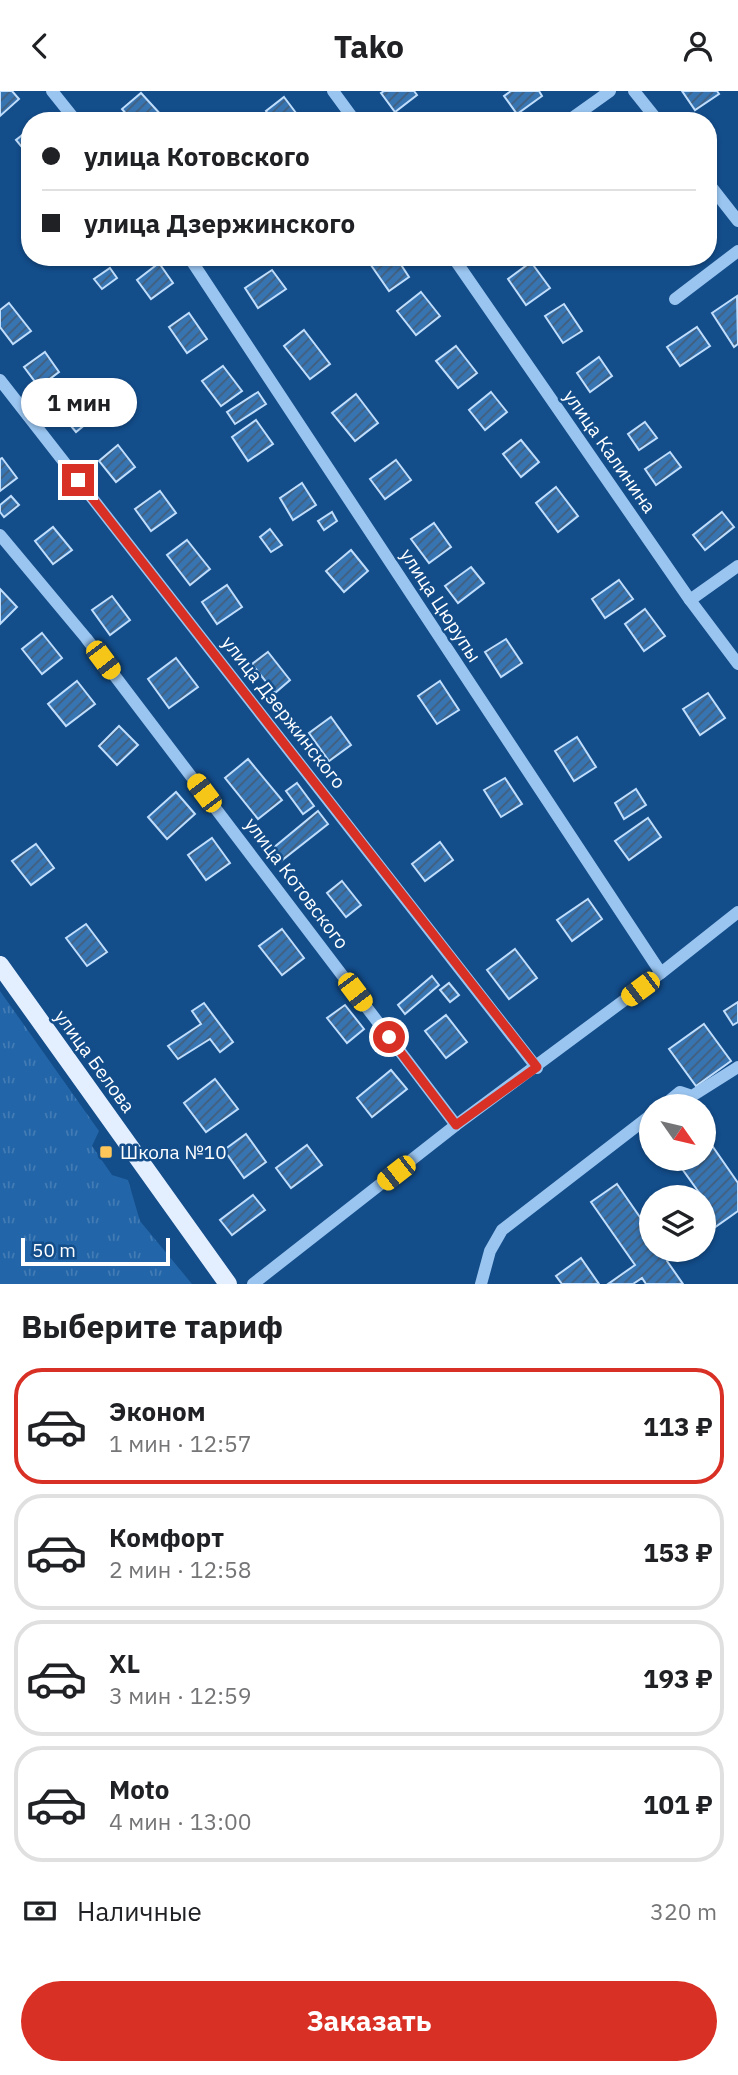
<!DOCTYPE html>
<html lang="ru">
<head>
<meta charset="utf-8">
<style>
  :root { --surface:#fff; --page:#f6f6f6; --text:#202124; --muted:#757577; --line:#e0e0e0; --accent:#d93025 }
  body { margin:0; font-family:"IBM Plex Sans",sans-serif; background:var(--page); color:var(--text); height:100vh; display:flex; flex-direction:column; font-size:26px; white-space:nowrap }
  * { box-sizing:border-box; margin:0 }
  p { font-size:23px; color:var(--muted) }
  .icon { flex:none; width:38px; height:38px; fill:none; stroke:currentColor; stroke-width:2; stroke-linecap:round; stroke-linejoin:round }
  .map { position:relative; height:1193px; overflow:hidden }
  .sheet { display:flex; flex-direction:column; background:var(--surface); flex:1 }
  .sheet>* { flex:none }
  .banner { position:absolute; left:21px; top:21px; width:696px; height:154px; border-radius:28px; box-shadow:0 2px 5px #0004; display:grid; align-content:center; height:154px; padding:0 21px; background:var(--surface) }
  .needle { width:46px; rotate:124deg }
  .fabs { position:absolute; left:639px; top:1003px; display:grid; gap:14px }
  .fabs a { display:grid; place-items:center; width:77px; height:77px; border-radius:50%; background:var(--surface); box-shadow:0 2px 5px #0004; font-size:35px }
  .scale { position:absolute; left:21px; bottom:18px; width:149px; box-sizing:border-box; padding-left:7px; border:4px solid #fff; border-top:0; font-size:19px; line-height:24px; white-space:nowrap; color:#fff; -webkit-text-stroke:5px #134d8a; paint-order:stroke }
  .end { position:absolute; width:32px; height:32px; margin:-16px; border:9px solid #d93025; background:#fff; box-shadow:0 0 0 4px #fff }
  .from { border-radius:50% }
  .bubble { position:absolute; height:49px; border-radius:24px; background:var(--surface); box-shadow:0 2px 5px #0004; font-size:23px; font-weight:700; line-height:49px; text-align:center }
  .car { position:absolute; width:21px; height:42px; margin:-21px -10px; border-radius:9px; box-shadow:0 0 5px 2px #0007; background:linear-gradient(#f5c518 24%,#345 0 40%,#f5c518 0 76%,#345 0 86%,#f5c518 0) }
  .banner b { display:flex; align-items:center; gap:24px; height:66px; font-size:26px }
  .banner b+b { border-top:2px solid var(--line) }
  .banner i { width:18px; height:18px; background:var(--text) }
  ul { padding:0; list-style:none }
  li { display:flex; align-items:center; gap:21px; height:116px; margin:0 14px 10px; padding:0 7px; border:4px solid var(--line); border-radius:28px }
  li div { flex:1 }
  li b { display:block; font-size:26px }
  li em { font-style:normal; font-weight:700 }
  li.selected { border-color:var(--accent) }
  li>.icon { width:63px; height:63px; stroke-width:1.5 }
  h2 { padding:0 21px; font-size:32px; line-height:84px }
  .pay { display:flex; align-items:center; gap:18px; height:77px; padding:0 21px; font-size:26px }
  .pay p { margin-inline-start:auto }
  .button { display:flex; gap:14px; margin-top:auto; padding:14px 21px }
  .button a { flex:1; height:80px; border-radius:42px; background:var(--accent); color:#fff; font-size:28px; font-weight:700; line-height:80px; text-align:center }
  header { display:flex; justify-content:space-between; align-items:center; height:91px; padding:0 21px; background:var(--surface); font-size:32px; font-weight:700 }
  .map>svg:first-child { display:block }
  .grass { fill:url(#grass-tufts) }
  .building { fill:url(#building-hatch); stroke:#c0defc; stroke-width:2 }
  .lines { fill:none; stroke-linecap:round; stroke-linejoin:round }
  .minor { stroke:#9ac5f0; stroke-width:12 }
  .major { stroke:#e3efff; stroke-width:18 }
  .route { stroke:#d93025; stroke-width:9 }
  .poi-dot { fill:#ffc659; stroke:#134d8a; stroke-width:2.5 }
  .labels { text-anchor:middle; stroke-width:5; stroke-linejoin:round; paint-order:stroke }
  .street-label { font-size:19px; fill:#fff; stroke:#134d8a }
  .poi-label { font-size:19px; fill:#fff; stroke:#134d8a; text-anchor:start }
</style>
</head>
<body>
<header><svg class="icon" aria-label="back" viewBox="0 0 24 24"><path d="M15 5l-7 7 7 7"/></svg>Tako<svg class="icon" aria-label="person" viewBox="0 0 24 24"><circle cx="12" cy="8" r="4"/><path d="M4 21q1-7 8-7t8 7"/></svg></header>
<div class="map">
<svg width="738" height="1193" viewBox="0 0 738 1193">
  <defs>
    <pattern id="grass-tufts" width="24" height="20" patternUnits="userSpaceOnUse" patternTransform="scale(1.75)"><rect width="24" height="20" fill="#2265a8"/><path d="M3 7l-1-3M5 7V3M7 7l1-3M15 17l-1-3M17 17v-4M19 17l1-3" fill="none" stroke="#437cb5"/></pattern>
    <pattern id="building-hatch" width="6" height="6" patternUnits="userSpaceOnUse" patternTransform="scale(1.75)"><rect width="6" height="6" fill="#3774b2"/><path d="M-1 1l2-2M0 6l6-6M5 7l2-2" fill="none" stroke="#435e7a"/></pattern>
  </defs>
  <rect width="100%" height="100%" fill="#134d8a"/>
  <polygon class="grass" points="0,900 99,1040 92,1055 112,1084 128,1089 140,1130 192,1193 0,1193"/>
  <g class="building">
    <polygon points="0,0 12,0 19,8 0,25"/>
    <polygon points="384,0 414,0 417,4 395,21 381,2"/>
    <polygon points="511,0 539,0 542,5 517,23 504,5"/>
    <polygon points="682,0 717,0 719,3 695,19"/>
    <polygon points="141,2 163,26 159,30 132,30 122,18"/>
    <polygon points="284,6 302,30 273,30 266,20"/>
    <polygon points="30,38 30,66 16,49"/>
    <polygon points="368,166 396,166 409,186 389,200 366,167"/>
    <polygon points="531,171 550,197 526,214 508,188"/>
    <polygon points="159,172 173,192 151,208 137,189"/>
    <polygon points="110,177 117,187 102,198 94,188"/>
    <polygon points="272,179 286,198 258,217 245,197"/>
    <polygon points="421,201 440,225 416,244 397,220"/>
    <polygon points="737,205 738,253 734,256 712,222"/>
    <polygon points="9,212 31,240 13,253 0,236 0,219"/>
    <polygon points="564,213 582,240 563,252 545,225"/>
    <polygon points="189,222 207,248 187,262 169,236"/>
    <polygon points="697,236 710,255 680,275 667,256"/>
    <polygon points="304,239 330,273 310,288 284,255"/>
    <polygon points="456,255 477,282 458,297 436,270"/>
    <polygon points="45,261 59,281 39,296 24,276"/>
    <polygon points="599,266 612,285 590,301 577,282"/>
    <polygon points="223,275 242,300 221,315 202,290"/>
    <polygon points="90,301 104,318 76,341 61,323"/>
    <polygon points="258,301 266,313 235,333 227,321"/>
    <polygon points="491,301 507,321 485,339 469,319"/>
    <polygon points="356,303 378,332 355,350 332,322"/>
    <polygon points="256,329 273,353 248,370 232,346"/>
    <polygon points="645,331 657,347 639,359 628,343"/>
    <polygon points="521,349 539,371 521,386 503,363"/>
    <polygon points="118,354 135,376 116,391 99,370"/>
    <polygon points="670,361 681,376 656,394 645,378"/>
    <polygon points="2,367 17,387 0,400 0,368"/>
    <polygon points="396,369 411,389 385,408 370,388"/>
    <polygon points="302,392 316,414 293,429 280,407"/>
    <polygon points="556,396 578,425 558,441 536,412"/>
    <polygon points="160,400 176,422 151,440 135,418"/>
    <polygon points="11,405 19,414 4,426 0,421 0,414"/>
    <polygon points="332,421 337,430 324,439 318,430"/>
    <polygon points="722,421 734,436 705,459 693,444"/>
    <polygon points="434,432 451,456 429,472 411,448"/>
    <polygon points="53,436 72,459 53,473 35,450"/>
    <polygon points="270,438 282,454 271,461 260,446"/>
    <polygon points="187,449 210,478 190,494 167,464"/>
    <polygon points="351,459 368,480 344,501 326,480"/>
    <polygon points="471,476 484,492 458,512 445,495"/>
    <polygon points="619,489 633,508 605,527 592,508"/>
    <polygon points="227,494 242,516 217,533 202,511"/>
    <polygon points="0,498 17,516 0,533"/>
    <polygon points="112,505 130,529 110,544 92,519"/>
    <polygon points="645,518 665,545 644,560 625,533"/>
    <polygon points="42,542 62,567 42,583 22,558"/>
    <polygon points="506,548 522,572 501,586 485,561"/>
    <polygon points="268,561 290,589 275,602 252,573"/>
    <polygon points="176,567 198,596 169,617 148,588"/>
    <polygon points="77,590 95,613 66,635 48,613"/>
    <polygon points="440,590 459,619 437,633 418,605"/>
    <polygon points="708,602 725,627 700,644 683,618"/>
    <polygon points="331,626 351,654 329,670 309,642"/>
    <polygon points="119,635 138,654 117,674 99,655"/>
    <polygon points="577,646 596,676 574,690 555,660"/>
    <polygon points="248,668 282,709 258,728 225,687"/>
    <polygon points="505,687 522,713 501,726 484,699"/>
    <polygon points="297,692 314,715 303,723 286,700"/>
    <polygon points="636,698 646,714 624,728 615,712"/>
    <polygon points="176,701 195,723 167,748 148,726"/>
    <polygon points="318,720 328,733 281,770 272,758"/>
    <polygon points="648,727 661,746 629,769 615,750"/>
    <polygon points="212,747 230,772 206,789 188,764"/>
    <polygon points="440,751 453,769 425,790 412,773"/>
    <polygon points="36,753 54,777 31,794 12,770"/>
    <polygon points="342,790 361,814 346,826 327,802"/>
    <polygon points="588,808 602,828 572,850 557,829"/>
    <polygon points="86,833 107,861 87,875 66,847"/>
    <polygon points="282,838 304,867 282,884 259,855"/>
    <polygon points="515,858 537,887 509,908 487,879"/>
    <polygon points="432,885 439,894 405,923 398,914"/>
    <polygon points="449,892 459,904 450,911 440,899"/>
    <polygon points="738,911 738,931 733,934 724,920"/>
    <polygon points="204,912 233,951 220,961 210,948 178,968 168,955 201,933 192,920"/>
    <polygon points="345,914 364,938 347,952 327,927"/>
    <polygon points="446,924 467,951 446,967 425,940"/>
    <polygon points="704,933 731,970 696,995 669,958"/>
    <polygon points="391,979 407,998 372,1026 357,1007"/>
    <polygon points="215,988 238,1018 206,1041 184,1012"/>
    <polygon points="246,1043 266,1071 244,1087 224,1059"/>
    <polygon points="704,1043 738,1092 738,1120 704,1144 704,1117 708,1114 675,1068 704,1068"/>
    <polygon points="307,1054 322,1074 291,1097 276,1077"/>
    <polygon points="617,1093 651,1142 651,1158 683,1158 667,1170 683,1193 646,1193 642,1187 633,1193 608,1193 635,1174 591,1111"/>
    <polygon points="253,1104 265,1119 232,1144 220,1129"/>
    <polygon points="581,1167 599,1193 562,1193 556,1185"/>
  </g>
  <g class="lines">
    <g class="minor">
      <polyline points="52,0 76,30"/>
      <polyline points="333,0 355,30"/>
      <polyline points="634,0 658,30"/>
      <polyline points="568,30 610,0"/>
      <polyline points="709,93 738,130"/>
      <polyline points="189,166 661,882"/>
      <polyline points="453,166 690,509 738,573"/>
      <polyline points="675,208 738,160"/>
      <polyline points="0,289 537,977"/>
      <polyline points="0,444 86,547 456,1034"/>
      <polyline points="690,509 738,475"/>
      <polyline points="663,1015 680,1001 692,1005 738,976"/>
      <polyline points="253,1193 456,1034 661,882 738,821"/>
      <polyline points="481,1193 490,1160 502,1139 651,1024"/>
    </g>
    <polyline class="major" points="0,874 228,1193"/>
  </g>
  <g class="lines">
    <polyline class="route" points="78,389 537,976 456,1034 389,946"/>
  </g>
  <rect class="poi-dot" x="99" y="1054" width="14" height="14" rx="3.5"/>
  <g class="labels">
    <g class="street-label">
      <text transform="translate(610 360) rotate(55)" y="7">улица Калинина</text>
      <text transform="translate(441 514) rotate(57)" y="7">улица Цюрупы</text>
      <text transform="translate(284 621) rotate(52)" y="7">улица Дзержинского</text>
      <text transform="translate(297 792) rotate(53)" y="7">улица Котовского</text>
      <text transform="translate(95 970) rotate(54)" y="7">улица Белова</text>
    </g>
    <g class="poi-label">
      <text x="120" y="1068">Школа №10</text>
    </g>
  </g>
</svg>
<div class="fabs">
<a><svg class="needle" viewBox="-14 -14 28 28"><path d="M0-13l5 13h-10z" fill="#e53935"/><path d="M0 13l5-13h-10z" fill="#757577"/></svg></a>
<a><svg class="icon" aria-label="layers" viewBox="0 0 24 24"><path d="M12 4l9 5-9 5-9-5zM3 14l9 5 9-5"/></svg></a>
</div>
<div class="scale">50 m</div>
<i class="end from" style="left:389px;top:946px"></i>
<i class="end" style="left:78px;top:389px"></i>
<div class="bubble" style="left:21px;top:287px;width:116px">1 мин</div>
<i class="car" style="left:103px;top:569px;rotate:143deg"></i>
<i class="car" style="left:204px;top:702px;rotate:323deg"></i>
<i class="car" style="left:640px;top:898px;rotate:233deg"></i>
<i class="car" style="left:355px;top:901px;rotate:143deg"></i>
<i class="car" style="left:396px;top:1082px;rotate:232deg"></i>
<div class="banner">
<b><i class="from"></i>улица Котовского</b>
<b><i></i>улица Дзержинского</b>
</div>
</div>
<section class="sheet">
<h2>Выберите тариф</h2>
<ul>
<li class="selected"><svg class="icon" aria-label="car" viewBox="0 0 24 24"><path d="M5 17H2v-5l4-1 3-4h7l3 4 3 1v5h-3M9 17h6M6 11h13"/><circle cx="7" cy="17" r="2"/><circle cx="17" cy="17" r="2"/></svg><div><b>Эконом</b><p>1 мин · 12:57</p></div><em>113 ₽</em></li>
<li><svg class="icon" aria-label="car" viewBox="0 0 24 24"><path d="M5 17H2v-5l4-1 3-4h7l3 4 3 1v5h-3M9 17h6M6 11h13"/><circle cx="7" cy="17" r="2"/><circle cx="17" cy="17" r="2"/></svg><div><b>Комфорт</b><p>2 мин · 12:58</p></div><em>153 ₽</em></li>
<li><svg class="icon" aria-label="car" viewBox="0 0 24 24"><path d="M5 17H2v-5l4-1 3-4h7l3 4 3 1v5h-3M9 17h6M6 11h13"/><circle cx="7" cy="17" r="2"/><circle cx="17" cy="17" r="2"/></svg><div><b>XL</b><p>3 мин · 12:59</p></div><em>193 ₽</em></li>
<li><svg class="icon" aria-label="car" viewBox="0 0 24 24"><path d="M5 17H2v-5l4-1 3-4h7l3 4 3 1v5h-3M9 17h6M6 11h13"/><circle cx="7" cy="17" r="2"/><circle cx="17" cy="17" r="2"/></svg><div><b>Moto</b><p>4 мин · 13:00</p></div><em>101 ₽</em></li>
</ul>
<div class="pay"><svg class="icon" aria-label="cash" viewBox="0 0 24 24"><path d="M3 7h18v10H3z"/><circle cx="12" cy="12" r="2"/></svg>Наличные<p>320 m</p></div>
<div class="button"><a>Заказать</a></div>
</section>
</body>
</html>
